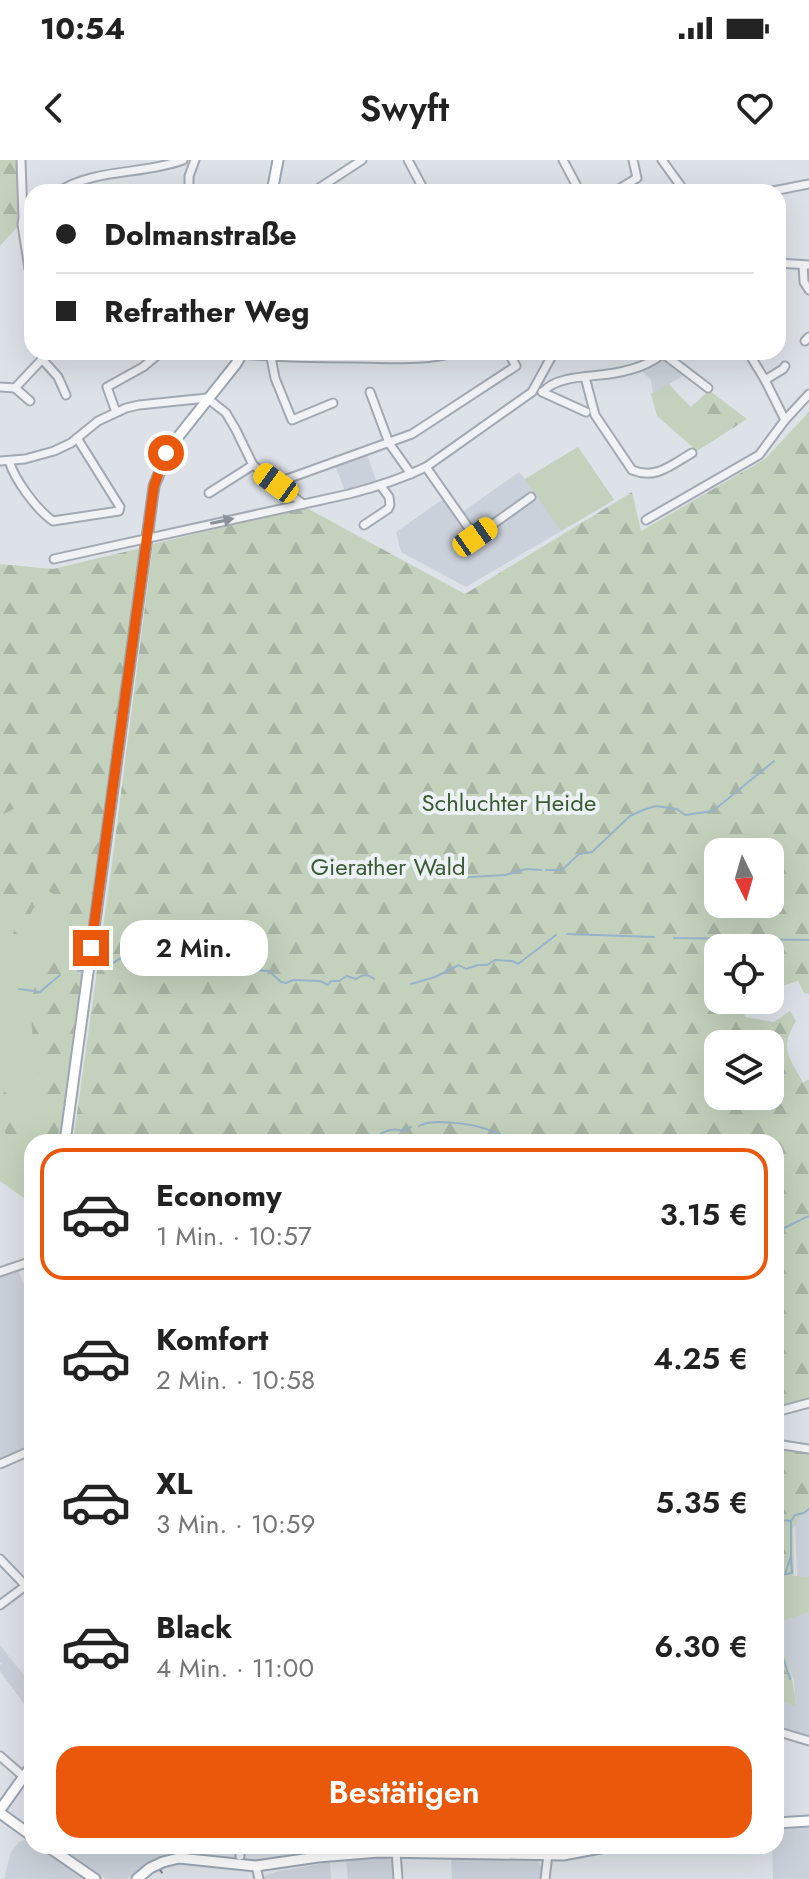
<!DOCTYPE html>
<html lang="de">
<head>
<meta charset="utf-8">
<style>
  :root { --surface:#fff; --page:#f2f2f2; --text:#222; --muted:#767676; --line:#e0e0e0; --accent:#ea580c }
  body { margin:0; font-family:Jost,sans-serif; background:var(--page); color:var(--text); height:100vh; display:flex; flex-direction:column; font-size:30px; white-space:nowrap }
  * { box-sizing:border-box; margin:0 }
  p { font-size:26px; color:var(--muted) }
  .icon { flex:none; width:44px; height:44px; fill:none; stroke:currentColor; stroke-width:2; stroke-linecap:round; stroke-linejoin:round }
  .map { position:relative; flex:1; overflow:hidden }
  .side { position:absolute; left:24px; top:974px; width:760px; height:720px; display:flex; flex-direction:column; background:var(--surface); border-radius:24px; box-shadow:0 8px 32px #0002 }
  .side>* { flex:none }
  .hud { position:absolute; left:24px; top:24px; width:762px; height:176px; border-radius:24px; box-shadow:0 8px 32px #0002; display:grid; align-content:center; height:176px; padding:0 32px; background:var(--surface) }
  .needle { width:52px; rotate:175deg }
  .tools { position:absolute; left:704px; top:678px; display:grid; gap:16px }
  .tools a { display:grid; place-items:center; width:80px; height:80px; border-radius:16px; background:var(--surface); box-shadow:0 8px 32px #0002; font-size:40px }
  .end { position:absolute; width:36px; height:36px; margin:-18px; border:10px solid #ea580c; background:#fff; box-shadow:0 0 0 4px #fff }
  .from { border-radius:50% }
  .bubble { position:absolute; height:56px; border-radius:24px; background:var(--surface); box-shadow:0 8px 32px #0002; font-size:26px; font-weight:600; line-height:56px; text-align:center }
  .car { position:absolute; width:24px; height:48px; margin:-24px -12px; border-radius:10px; box-shadow:0 0 6px 2px #0007; background:linear-gradient(#f5c518 24%,#345 0 40%,#f5c518 0 76%,#345 0 86%,#f5c518 0) }
  .hud b { display:flex; align-items:center; gap:28px; height:76px; font-size:30px }
  .hud b+b { border-top:2px solid var(--line) }
  .hud i { width:20px; height:20px; background:var(--text) }
  ul { padding:14px 0 0; list-style:none }
  li { display:flex; align-items:center; gap:24px; height:132px; margin:0 16px 12px; padding:0 16px; border:4px solid transparent; border-radius:24px }
  li div { flex:1 }
  li b { display:block; font-size:30px }
  li em { font-style:normal; font-weight:600 }
  li.current { border-color:var(--accent) }
  li>.icon { width:72px; height:72px; stroke-width:1.5 }
  .primary-button { display:flex; gap:16px; margin-top:auto; padding:16px 32px }
  .primary-button a { flex:1; height:92px; border-radius:24px; background:var(--accent); color:#fff; font-size:32px; font-weight:600; line-height:92px; text-align:center }
  .status { display:flex; justify-content:space-between; align-items:center; height:56px; padding:0 40px; background:var(--surface); direction:ltr }
  .status svg { height:22px; fill:currentColor }
  header { display:flex; justify-content:space-between; align-items:center; height:104px; padding:0 32px; background:var(--surface); font-size:36px; font-weight:600 }
  .map>svg:first-child { display:block }
  .built { fill:#cbd1da }
  .green { fill:#c4d2bd }
  .forest { fill:url(#forest-firs); fill-rule:evenodd }
  .lines { fill:none; stroke-linecap:round; stroke-linejoin:round }
  .stream { stroke:#96b3ca; stroke-width:2 }
  .minor-casing { stroke:#a2a9b2; stroke-width:11 }
  .major-casing { stroke:#9ca7b4; stroke-width:13 }
  .minor { stroke:#f0f2f6; stroke-width:7 }
  .major { stroke:#fff; stroke-width:9 }
  .rail { stroke:#768292; stroke-width:2; stroke-dasharray:4 8; stroke-linecap:butt }
  .oneway { fill:#8b919a }
  .route { stroke:#ea580c; stroke-width:10 }
  .labels { text-anchor:middle; stroke-width:8; stroke-linejoin:round; paint-order:stroke }
  .park-label { font-size:24px; fill:#3d5b32; stroke:#ecf1f5 }
</style>
</head>
<body>
<div class="status"><b>10:54</b><svg viewBox="0 0 49 12"><path d="M0 12V9h3v3zM5 12V6h3v6zM10 12V3h3v9zM15 12V0h3v12zM26 1h20v11H26zM47 4h2v5h-2z"/></svg></div>
<header><svg class="icon" aria-label="back" viewBox="0 0 24 24"><path d="M15 5l-7 7 7 7"/></svg>Swyft<svg class="icon" aria-label="heart" viewBox="0 0 24 24"><path d="M12 20l-8-8c-3-5 5-10 8-4 3-6 11-1 8 4z"/></svg></header>
<div class="map">
<svg width="809" height="1719" viewBox="0 0 809 1719">
  <defs>
    <pattern id="forest-firs" width="22" height="20" patternUnits="userSpaceOnUse" patternTransform="scale(2)"><rect width="22" height="20" fill="#c4d2bd"/><path d="M5 1l3.5 6h-7zM16 11l3.5 6h-7z" fill="#a8b5a4"/></pattern>
  </defs>
  <rect width="100%" height="100%" fill="#dde2e8"/>
  <g class="built">
    <polygon points="666,198 686,214 669,224 678,234 651,234 653,233 651,220 641,210"/>
    <polygon points="578,287 614,340 466,427 401,392 396,372 443,339 474,380 536,335 534,333 478,372 475,372 461,353 519,312 525,319"/>
    <polygon points="367,294 377,323 345,331 335,305"/>
    <polygon points="18,1110 32,1145 32,1289 0,1301 0,1115"/>
    <polygon points="809,1350 809,1577 776,1566 776,1539 796,1545 794,1520 782,1488 776,1477 776,1421 797,1416 795,1361"/>
    <polygon points="0,1485 9,1496 8,1498 10,1498 32,1525 32,1555 0,1511 0,1505 3,1502 0,1503"/>
    <polygon points="809,1668 809,1719 773,1719 772,1686 776,1686 776,1669"/>
    <polygon points="28,1678 32,1681 32,1686 40,1686 87,1719 4,1719 11,1692 19,1682"/>
    <polygon points="54,1686 161,1686 167,1695 127,1719 107,1719 88,1709"/>
    <polygon points="387,1698 393,1702 395,1719 348,1719 346,1701"/>
    <polygon points="451,1698 538,1701 541,1707 540,1719 452,1719"/>
    <polygon points="330,1702 331,1719 263,1719 265,1716 276,1712"/>
  </g>
  <g class="green">
    <polygon points="668,224 698,254 716,279 697,291 657,256 651,234"/>
    <polygon points="578,287 614,340 561,371 525,319"/>
    <polygon points="0,607 98,697 61,982 32,982 32,1044 0,1021"/>
    <path d="M809,1295V1350C784,1368 790,1389 794,1416L809,1417V1452L776,1463V1359L779,1358Z"/>
  </g>
  <g class="forest">
    <polygon points="0,0 18,0 21,57 19,65 0,86"/>
    <polygon points="711,232 747,259 716,279 691,247 706,233"/>
    <path d="M809,252V834L804,833L798,821L770,830V788H718V840H742L745,857L774,862L790,851L796,861C779,889 789,896 803,923L809,919V1239L776,1247V982H73L112,703L153,384L305,347L465,434L632,332L641,371L765,299ZM718,692H770V744H718ZM718,884H770V936H718Z"/>
    <path d="M141,388L99,697L57,982H47C44,967 44,953 42,938C39,908 28,868 32,839C34,821 46,810 44,791L61,777L67,743L47,730C27,753 16,784 0,810V784C12,780 17,768 19,756L12,751L0,755V681L48,652L32,639L0,656V404L53,409Z"/>
    <path d="M0,896L3,929L25,958C23,974 32,987 32,1002C26,992 15,988 8,980C0,963 0,918 0,896Z"/>
    <polygon points="776,1289 809,1294 809,1348 793,1360 794,1413 776,1419 776,1359 778,1358 776,1352"/>
    <path d="M776,1477C788,1498 794,1521 796,1546L776,1539Z"/>
  </g>
  <g class="lines">
    <g class="stream">
      <polyline points="546,710 562,710 579,694 592,692 630,656 643,650 656,646 677,649 685,655 713,651 774,601"/>
      <polyline points="455,718 505,715 526,709 541,710"/>
      <polyline points="567,774 654,777"/>
      <polyline points="674,778 809,780"/>
      <path d="M99,809C107,806 117,802 123,796C133,785 138,765 157,776L166,775L180,793L193,794L206,786L226,799L240,795L252,810L269,811L281,822L286,823L293,820L320,821L328,825L331,821H339L347,816L356,819C363,814 368,814 374,819"/>
      <polyline points="78,811 84,810"/>
      <polyline points="411,824 435,817 459,805 466,809 478,805 487,805 495,800 512,801 518,804 556,775"/>
      <polyline points="19,829 40,832 60,815"/>
      <path d="M419,966C432,958 472,964 486,969C494,971 500,976 509,978C516,979 520,974 527,975C533,976 539,980 545,982"/>
      <path d="M369,982C380,974 389,966 403,971L411,967"/>
      <polyline points="776,1072 809,1056"/>
      <polyline points="780,1360 791,1361"/>
      <polyline points="786,1414 792,1413 791,1398"/>
      <polyline points="776,1417 785,1414 791,1396 791,1361 795,1355 804,1353 809,1349"/>
      <polyline points="776,1486 783,1498 790,1519"/>
    </g>
    <defs>
      <g id="minor">
        <polyline points="21,0 23,58 22,64 29,109 32,116"/>
        <polyline points="408,0 425,32"/>
        <polyline points="563,0 580,32"/>
        <polyline points="662,0 685,32"/>
        <path d="M58,32C94,8 143,15 183,0"/>
        <polyline points="189,32 189,16 195,0"/>
        <polyline points="313,32 362,0"/>
        <polyline points="614,32 637,18 633,0"/>
        <polyline points="768,32 809,24"/>
        <polyline points="778,103 809,105"/>
        <polyline points="803,105 804,122 809,130"/>
        <polyline points="805,181 809,177"/>
        <polyline points="661,192 708,228"/>
        <polyline points="748,192 765,220 785,260"/>
        <path d="M242,194C280,198 318,198 356,198C390,198 424,202 457,192"/>
        <polyline points="271,197 275,218 292,260 333,243"/>
        <polyline points="42,199 58,217 66,235"/>
        <path d="M585,217L595,255L632,310C656,320 671,305 692,293"/>
        <polyline points="765,220 783,209 785,206"/>
        <polyline points="0,227 15,228 49,192"/>
        <polyline points="15,228 30,241"/>
        <polyline points="370,232 389,283 411,314"/>
        <polyline points="542,232 586,252"/>
        <path d="M543,232C556,215 595,217 615,213C632,210 649,205 662,194"/>
        <polyline points="116,252 107,227 143,207 161,192"/>
        <polyline points="0,301 25,299 54,291 71,283 98,261 126,248 139,245 207,238 226,253 236,270 253,305 303,344"/>
        <path d="M9,301C15,320 36,349 53,361L119,351L120,347L77,278"/>
        <polyline points="426,307 475,377 531,337"/>
        <polyline points="276,323 412,274 516,206 509,194"/>
        <polyline points="209,333 253,305"/>
        <polyline points="646,360 759,295 785,260 809,234"/>
        <polyline points="364,365 388,349 390,345 389,337 381,326"/>
        <path d="M54,399L349,334C376,327 401,319 426,307L532,232L554,192"/>
        <polyline points="0,1112 32,1101"/>
        <polyline points="776,1252 809,1243"/>
        <polyline points="776,1284 809,1289"/>
        <polyline points="0,1304 32,1290"/>
        <polyline points="0,1399 25,1425"/>
        <polyline points="0,1445 32,1421"/>
        <polyline points="776,1571 809,1581"/>
        <polyline points="0,1596 23,1616"/>
        <polyline points="240,1686 240,1696"/>
        <polyline points="396,1691 398,1719"/>
        <polyline points="256,1706 259,1719"/>
        <polyline points="545,1719 549,1686"/>
      </g>
      <g id="major">
        <polyline points="272,32 278,0"/>
        <polyline points="65,982 154,326 170,287 236,204 243,192"/>
        <polyline points="0,1650 32,1605"/>
        <polyline points="0,1653 32,1676"/>
        <polyline points="776,1663 809,1661"/>
        <polyline points="47,1686 95,1719"/>
        <polyline points="137,1719 150,1708 163,1702 179,1698 256,1706 318,1697 379,1692 563,1695 611,1686"/>
      </g>
    </defs>
    <use href="#minor" class="minor-casing"/>
    <use href="#major" class="major-casing"/>
    <use href="#minor" class="minor"/>
    <use href="#major" class="major"/>
    <polyline class="rail" points="160,1710 167,1719"/>
  </g>
  <defs><path id="oneway-solid" d="M-6-.8H1V-3.2L6.5 0L1 3.2V.8H-6Z" transform="scale(2)"/></defs>
  <use class="oneway" href="#oneway-solid" transform="translate(222 361) rotate(-12)"/>
  <g class="lines">
    <polyline class="route" points="91,788 154,326 166,293"/>
  </g>
  <g class="labels">
    <g class="park-label">
      <text x="509" y="651">Schluchter Heide</text>
      <text x="388" y="715">Gierather Wald</text>
    </g>
  </g>
</svg>
<div class="tools">
<a><svg class="needle" viewBox="-14 -14 28 28"><path d="M0-13l5 13h-10z" fill="#e53935"/><path d="M0 13l5-13h-10z" fill="#767676"/></svg></a>
<a><svg class="icon" aria-label="locate" viewBox="0 0 24 24"><circle cx="12" cy="12" r="6"/><path d="M12 2v4M12 18v4M2 12h4M18 12h4"/></svg></a>
<a><svg class="icon" aria-label="layers" viewBox="0 0 24 24"><path d="M12 4l9 5-9 5-9-5zM3 14l9 5 9-5"/></svg></a>
</div>
<i class="end from" style="left:166px;top:293px"></i>
<i class="end" style="left:91px;top:788px"></i>
<div class="bubble" style="left:120px;top:760px;width:148px">2 Min.</div>
<i class="car" style="left:276px;top:323px;rotate:306deg"></i>
<i class="car" style="left:475px;top:377px;rotate:55deg"></i>
<div class="hud">
<b><i class="from"></i>Dolmanstraße</b>
<b><i></i>Refrather Weg</b>
</div>
<section class="side">
<ul>
<li class="current"><svg class="icon" aria-label="car" viewBox="0 0 24 24"><path d="M5 17H2v-5l4-1 3-4h7l3 4 3 1v5h-3M9 17h6M6 11h13"/><circle cx="7" cy="17" r="2"/><circle cx="17" cy="17" r="2"/></svg><div><b>Economy</b><p>1 Min. · 10:57</p></div><em>3.15 €</em></li>
<li><svg class="icon" aria-label="car" viewBox="0 0 24 24"><path d="M5 17H2v-5l4-1 3-4h7l3 4 3 1v5h-3M9 17h6M6 11h13"/><circle cx="7" cy="17" r="2"/><circle cx="17" cy="17" r="2"/></svg><div><b>Komfort</b><p>2 Min. · 10:58</p></div><em>4.25 €</em></li>
<li><svg class="icon" aria-label="car" viewBox="0 0 24 24"><path d="M5 17H2v-5l4-1 3-4h7l3 4 3 1v5h-3M9 17h6M6 11h13"/><circle cx="7" cy="17" r="2"/><circle cx="17" cy="17" r="2"/></svg><div><b>XL</b><p>3 Min. · 10:59</p></div><em>5.35 €</em></li>
<li><svg class="icon" aria-label="car" viewBox="0 0 24 24"><path d="M5 17H2v-5l4-1 3-4h7l3 4 3 1v5h-3M9 17h6M6 11h13"/><circle cx="7" cy="17" r="2"/><circle cx="17" cy="17" r="2"/></svg><div><b>Black</b><p>4 Min. · 11:00</p></div><em>6.30 €</em></li>
</ul>
<div class="primary-button"><a>Bestätigen</a></div>
</section>
</div>
</body>
</html>
